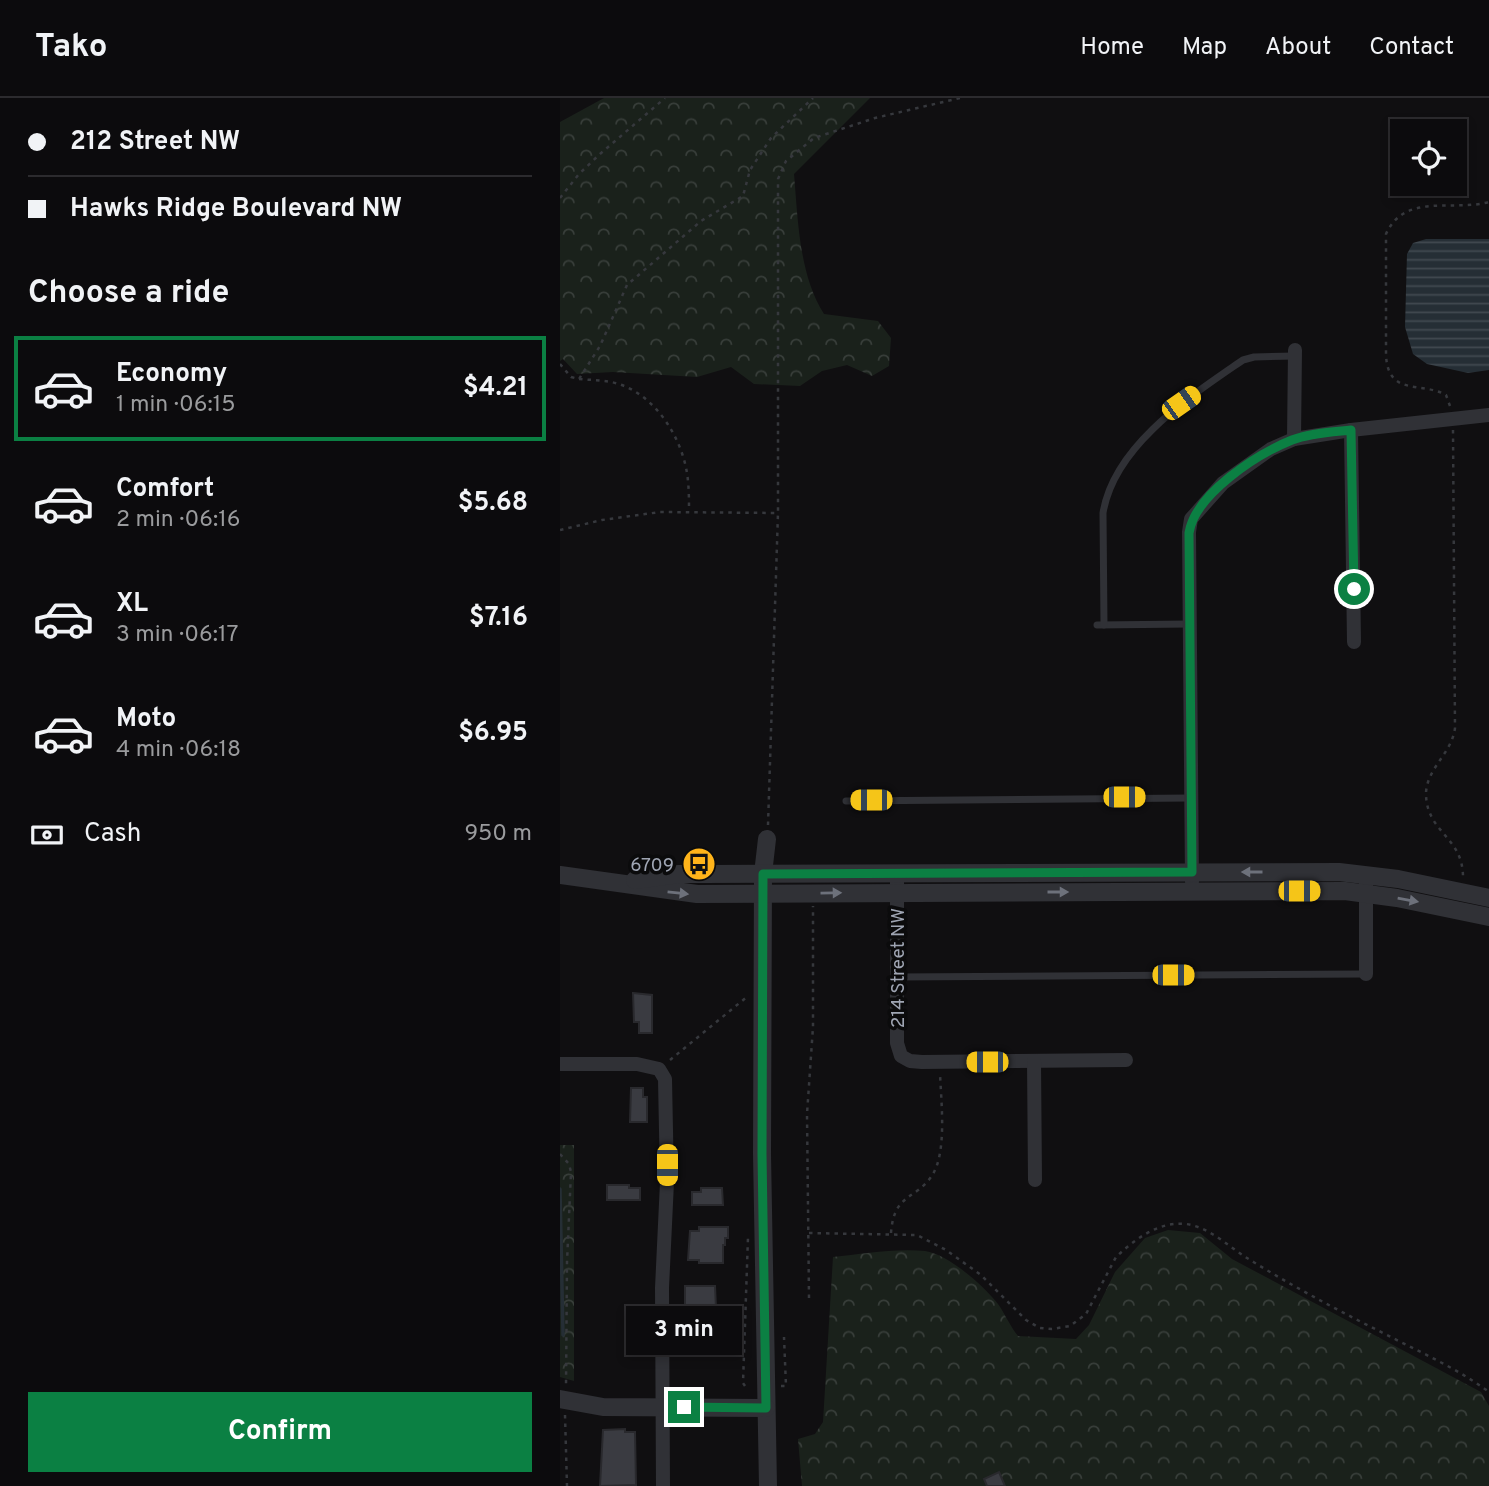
<!DOCTYPE html>
<html lang="en">
<head>
<meta charset="utf-8">
<style>
  :root { --surface:#0c0b0d; --page:#151416; --text:#f1f3f6; --muted:#9a9b9d; --line:#2c2b2e; --accent:#0b8043 }
  body { margin:0; font-family:Overpass,sans-serif; background:var(--page); color:var(--text); height:100vh; display:flex; flex-direction:column; font-size:26px; white-space:nowrap }
  * { box-sizing:border-box; margin:0 }
  p { font-size:23px; color:var(--muted) }
  .icon { flex:none; width:38px; height:38px; fill:none; stroke:currentColor; stroke-width:2; stroke-linecap:round; stroke-linejoin:round }
  .map { position:relative; flex:1; overflow:hidden }
  .drawer { display:flex; flex-direction:column; background:var(--surface); width:560px }
  .drawer>* { flex:none }
  .guide { display:grid; align-content:center; height:154px; padding:0 28px; background:var(--surface) }
  .controls { position:absolute; left:830px; top:21px; display:grid; gap:14px }
  .controls a { display:grid; place-items:center; width:77px; height:77px; border-radius:0px; background:var(--surface); box-shadow:0 4px 10px #0003,0 0 0 2px var(--line); font-size:35px }
  .end { position:absolute; width:32px; height:32px; margin:-16px; border:9px solid #0b8043; background:#fff; box-shadow:0 0 0 4px #fff }
  .from { border-radius:50% }
  .bubble { position:absolute; height:49px; border-radius:0px; background:var(--surface); box-shadow:0 4px 10px #0003,0 0 0 2px var(--line); font-size:23px; font-weight:700; line-height:49px; text-align:center }
  .car { position:absolute; width:21px; height:42px; margin:-21px -10px; border-radius:9px; box-shadow:0 0 5px 2px #0007; background:linear-gradient(#f5c518 24%,#345 0 40%,#f5c518 0 76%,#345 0 86%,#f5c518 0) }
  .guide b { display:flex; align-items:center; gap:24px; height:66px; font-size:26px }
  .guide b+b { border-top:2px solid var(--line) }
  .guide i { width:18px; height:18px; background:var(--text) }
  ul { padding:0; list-style:none }
  li { display:flex; align-items:center; gap:21px; height:105px; margin:0 14px 10px; padding:0 14px; border:4px solid transparent; border-radius:0px }
  li div { flex:1 }
  li b { display:block; font-size:26px }
  li em { font-style:normal; font-weight:700 }
  li.on { border-color:var(--accent) }
  li>.icon { width:63px; height:63px; stroke-width:1.5 }
  h2 { padding:0 28px; font-size:32px; line-height:84px }
  .pay { display:flex; align-items:center; gap:18px; height:77px; padding:0 28px; font-size:26px }
  .pay p { margin-inline-start:auto }
  .action { display:flex; gap:14px; margin-top:auto; padding:14px 28px }
  .action a { flex:1; height:80px; border-radius:0px; background:var(--accent); color:#fff; font-size:28px; font-weight:700; line-height:80px; text-align:center }
  header { display:flex; align-items:center; gap:42px; box-sizing:border-box; height:98px; padding:0 35px; background:var(--surface); border-bottom:2px solid var(--line) }
  header strong { font-size:33px }
  nav { display:flex; gap:38px; margin-inline-start:auto; font-size:24px }
  main { display:flex; flex:1; min-height:0 }
  .map>svg:first-child { display:block }
  .forest { fill:url(#forest-crowns) }
  .water { fill:url(#water-rules) }
  .lines { fill:none; stroke-linecap:round; stroke-linejoin:round }
  .stream { stroke:#252e35; stroke-width:3.5 }
  .building { fill:#3a3b41; stroke:#29292d; stroke-width:2 }
  .path { stroke:#36383d; stroke-width:2.5; stroke-dasharray:3.5 5; stroke-linecap:butt }
  .service { stroke:#303136; stroke-width:7 }
  .minor { stroke:#303136; stroke-width:14 }
  .tertiary { stroke:#303136; stroke-width:18 }
  .oneway { fill:#6d717b }
  .route { stroke:#0b8043; stroke-width:9 }
  .labels { text-anchor:middle; stroke-width:7; stroke-linejoin:round; paint-order:stroke }
  .poi-label { font-size:19px; fill:#9fa5b3; stroke:#0b0b0c; text-anchor:end }
  .street-label { font-size:19px; fill:#9fa5b3; stroke:#0b0b0c }
</style>
</head>
<body>
<header>
<strong>Tako</strong>
<nav><a>Home</a><a>Map</a><a>About</a><a>Contact</a></nav>
</header>
<main>
<section class="drawer">
<div class="guide">
<b><i class="from"></i>212 Street NW</b>
<b><i></i>Hawks Ridge Boulevard NW</b>
</div>
<h2>Choose a ride</h2>
<ul>
<li class="on"><svg class="icon" aria-label="car" viewBox="0 0 24 24"><path d="M5 17H2v-5l4-1 3-4h7l3 4 3 1v5h-3M9 17h6M6 11h13"/><circle cx="7" cy="17" r="2"/><circle cx="17" cy="17" r="2"/></svg><div><b>Economy</b><p>1 min · 06:15</p></div><em>$4.21</em></li>
<li><svg class="icon" aria-label="car" viewBox="0 0 24 24"><path d="M5 17H2v-5l4-1 3-4h7l3 4 3 1v5h-3M9 17h6M6 11h13"/><circle cx="7" cy="17" r="2"/><circle cx="17" cy="17" r="2"/></svg><div><b>Comfort</b><p>2 min · 06:16</p></div><em>$5.68</em></li>
<li><svg class="icon" aria-label="car" viewBox="0 0 24 24"><path d="M5 17H2v-5l4-1 3-4h7l3 4 3 1v5h-3M9 17h6M6 11h13"/><circle cx="7" cy="17" r="2"/><circle cx="17" cy="17" r="2"/></svg><div><b>XL</b><p>3 min · 06:17</p></div><em>$7.16</em></li>
<li><svg class="icon" aria-label="car" viewBox="0 0 24 24"><path d="M5 17H2v-5l4-1 3-4h7l3 4 3 1v5h-3M9 17h6M6 11h13"/><circle cx="7" cy="17" r="2"/><circle cx="17" cy="17" r="2"/></svg><div><b>Moto</b><p>4 min · 06:18</p></div><em>$6.95</em></li>
</ul>
<div class="pay"><svg class="icon" aria-label="cash" viewBox="0 0 24 24"><path d="M3 7h18v10H3z"/><circle cx="12" cy="12" r="2"/></svg>Cash<p>950 m</p></div>
<div class="action"><a>Confirm</a></div>
</section>
<div class="map">
<svg width="929" height="1388" viewBox="0 0 929 1388">
  <defs>
    <pattern id="forest-crowns" width="20" height="18" patternUnits="userSpaceOnUse" patternTransform="scale(1.75)"><rect width="20" height="18" fill="#1a211b"/><path d="M2 6a3 3 0 1 1 6 0M12 15a3 3 0 1 1 6 0" fill="none" stroke="#383e3a"/></pattern>
    <pattern id="water-rules" width="6" height="5" patternUnits="userSpaceOnUse" patternTransform="scale(1.75)"><rect width="6" height="5" fill="#252e35"/><path d="M0 2.5h6" fill="none" stroke="#414950"/></pattern>
  </defs>
  <rect width="100%" height="100%" fill="#100f11"/>
  <g class="forest">
    <path d="M44,0H310L234,76C238,122 239,177 264,216L318,223L331,240L329,268L312,278L287,267L262,273L240,288L194,286L171,269L137,279L53,274L17,276L3,261L0,263V24Z"/>
    <polygon points="0,1047 14,1047 14,1283 0,1279"/>
    <path d="M608,1132L640,1135L672,1161L921,1294L929,1308V1388H242L238,1341L255,1336L263,1324L273,1159C302,1156 335,1150 365,1153C388,1156 424,1188 438,1206C445,1216 450,1228 458,1238L516,1241L529,1227L555,1174L585,1140Z"/>
  </g>
  <polygon class="water" points="866,141 929,141 929,272 908,275 867,266 853,256 845,229 847,156 853,145"/>
  <g class="lines">
    <polyline class="stream" points="0,1091 3,1237"/>
  </g>
  <g class="building">
    <polygon points="73,895 92,897 92,935 79,935 79,924 74,924"/>
    <polygon points="71,990 83,990 83,999 87,999 87,1024 70,1024"/>
    <polygon points="47,1087 69,1087 69,1090 80,1090 80,1102 47,1102"/>
    <polygon points="141,1090 162,1090 163,1107 132,1107 132,1094 141,1094"/>
    <polygon points="139,1129 168,1129 168,1140 165,1140 165,1147 163,1147 163,1165 139,1165 139,1162 128,1162 130,1133 139,1133"/>
    <polygon points="125,1188 155,1188 157,1232 162,1232 162,1242 156,1242 156,1247 135,1247 135,1242 125,1243"/>
    <polygon points="65,1331 65,1334 75,1334 76,1387 40,1388 43,1332"/>
    <polygon points="439,1374 445,1388 427,1388 424,1381"/>
  </g>
  <g class="lines">
    <g class="path">
      <polyline points="0,100 19,76 40,56 105,0"/>
      <polyline points="0,266 11,279 19,281 40,248 67,187 141,123 183,98 190,72 211,40 253,0"/>
      <path d="M19,281C30,282 41,282 51,284C92,292 121,337 127,375C129,388 129,401 129,413"/>
      <path d="M890,308L886,297C861,283 828,299 826,257V136C845,94 893,114 929,104"/>
      <path d="M893,332L895,630C892,655 867,670 866,695C866,735 903,738 903,779"/>
      <polyline points="0,432 42,422 100,414 218,415"/>
      <polyline points="208,727 218,415 218,81 226,63 254,40 315,20 400,0"/>
      <polyline points="110,962 188,898"/>
      <polyline points="0,1056 9,1066 11,1074 7,1164 6,1289"/>
      <path d="M249,1135L357,1137L386,1152L421,1177L466,1222L480,1230L492,1231L510,1228L526,1216L556,1159C575,1141 599,1123 626,1126C649,1129 668,1148 687,1160C732,1188 779,1213 827,1237C862,1255 898,1271 929,1294"/>
      <path d="M331,1135C334,1094 356,1103 373,1076C387,1052 381,1003 380,975"/>
      <polyline points="249,1200 247,1016 253,929 253,808"/>
      <polyline points="185,1288 183,1285 188,1139"/>
      <polyline points="221,1288 226,1288 224,1239"/>
      <polyline points="5,1317 7,1388"/>
    </g>
    <g class="service">
      <polyline points="537,527 629,526"/>
      <path d="M544,527L543,415C554,347 631,298 683,262L694,259L735,258"/>
      <polyline points="286,703 630,700"/>
      <polyline points="337,879 806,876"/>
    </g>
    <g class="minor">
      <polyline points="791,332 794,544"/>
      <polyline points="734,341 735,252"/>
      <polyline points="337,776 337,945 341,958 350,963 362,964 566,962"/>
      <polyline points="806,776 806,876"/>
      <polyline points="632,784 629,434 631,421 663,385 711,351 734,341 791,332 929,317"/>
      <polyline points="474,963 475,1082"/>
      <polyline points="0,966 77,966 99,971 105,981 107,1084 102,1190 103,1388"/>
    </g>
    <g class="tertiary">
      <polyline points="207,741 203,776 202,1056 208,1388"/>
      <polyline points="0,777 137,796 785,793 837,800 929,819"/>
      <polyline points="75,782 119,776 144,776 779,774 838,781 929,800"/>
      <polyline points="0,1301 43,1309 206,1310"/>
    </g>
  </g>
  <defs><path id="oneway-solid" d="M-6-.8H1V-3.2L6.5 0L1 3.2V.8H-6Z" transform="scale(1.75)"/></defs>
  <g class="oneway">
    <use href="#oneway-solid" transform="translate(692 774) rotate(180)"/>
    <use href="#oneway-solid" transform="translate(498 794)"/>
    <use href="#oneway-solid" transform="translate(118 795) rotate(6)"/>
    <use href="#oneway-solid" transform="translate(271 795) rotate(-1)"/>
    <use href="#oneway-solid" transform="translate(848 802) rotate(10)"/>
  </g>
  <g class="lines">
    <path class="route" d="M124,1309L206,1310L202,1056L203,776L632,774L629,435C635,396 697,356 732,342C750,335 772,334 791,332L794,491"/>
  </g>
  <defs>
    <symbol id="bus-disc" viewBox="-11 -11 22 22"><circle r="9.5" fill="#ffb41a" stroke="#0b0b0c"/><path d="M-5-6H5V4H4V6H2V4H-2V6H-4V4H-5ZM-3.5-4V0h7V-4ZM-3.5 1.2v1.5H-2V1.2ZM2 1.2v1.5H3.5V1.2Z" fill="#111"/></symbol>
  </defs>
  <g fill-rule="evenodd">
    <use href="#bus-disc" x="120" y="747" width="38" height="38"/>
  </g>
  <g class="labels">
    <g class="poi-label">
      <text x="114" y="773">6709</text>
    </g>
    <g class="street-label">
      <text transform="translate(337 870) rotate(-90)" y="7">214 Street NW</text>
    </g>
  </g>
</svg>
<div class="controls">
<a><svg class="icon" aria-label="locate" viewBox="0 0 24 24"><circle cx="12" cy="12" r="6"/><path d="M12 2v4M12 18v4M2 12h4M18 12h4"/></svg></a>
</div>
<i class="end from" style="left:794px;top:491px"></i>
<i class="end" style="left:124px;top:1309px"></i>
<div class="bubble" style="left:66px;top:1208px;width:116px">3 min</div>
<i class="car" style="left:621px;top:305px;rotate:55deg"></i>
<i class="car" style="left:564px;top:699px;rotate:90deg"></i>
<i class="car" style="left:311px;top:702px;rotate:270deg"></i>
<i class="car" style="left:739px;top:793px;rotate:90deg"></i>
<i class="car" style="left:613px;top:877px;rotate:90deg"></i>
<i class="car" style="left:427px;top:964px;rotate:270deg"></i>
<i class="car" style="left:107px;top:1067px;rotate:180deg"></i>
</div>
</main>
</body>
</html>
